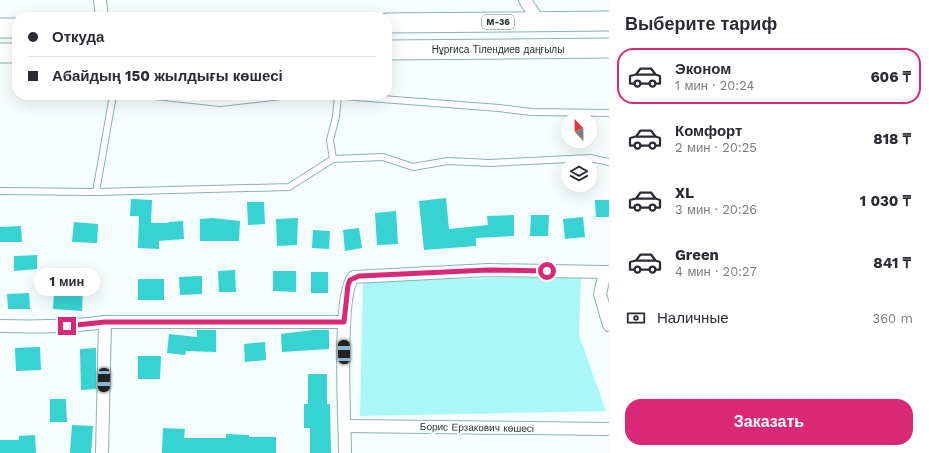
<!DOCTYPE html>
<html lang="ru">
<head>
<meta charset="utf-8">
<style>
  :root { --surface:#fff; --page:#f2f2f3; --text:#2b2b33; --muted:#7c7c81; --line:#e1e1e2; --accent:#db2777 }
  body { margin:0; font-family:"Work Sans",sans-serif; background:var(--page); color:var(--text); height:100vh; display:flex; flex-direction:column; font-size:15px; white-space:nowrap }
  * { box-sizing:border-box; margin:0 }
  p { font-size:13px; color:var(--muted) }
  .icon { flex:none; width:22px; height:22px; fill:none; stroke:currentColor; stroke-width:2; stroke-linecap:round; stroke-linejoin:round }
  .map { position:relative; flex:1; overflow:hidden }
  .side { display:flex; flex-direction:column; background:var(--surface); width:320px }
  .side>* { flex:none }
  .guide { position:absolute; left:12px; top:12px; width:380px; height:88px; border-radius:16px; box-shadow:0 4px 16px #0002; display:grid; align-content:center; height:88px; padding:0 16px; background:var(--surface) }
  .needle { width:26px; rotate:338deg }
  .buttons { position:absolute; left:561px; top:112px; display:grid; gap:8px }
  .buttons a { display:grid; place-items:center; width:36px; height:36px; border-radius:50%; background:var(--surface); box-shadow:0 4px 16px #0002; font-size:20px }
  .end { position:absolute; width:18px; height:18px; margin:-9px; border:5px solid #db2777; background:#fff; box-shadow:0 0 0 2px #fff }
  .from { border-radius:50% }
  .bubble { position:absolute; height:28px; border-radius:14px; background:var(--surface); box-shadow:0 4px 16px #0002; font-size:13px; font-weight:700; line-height:28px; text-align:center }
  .car { position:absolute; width:12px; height:24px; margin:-12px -6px; border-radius:5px; box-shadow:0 0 3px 1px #0007; background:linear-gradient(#222 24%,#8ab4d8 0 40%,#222 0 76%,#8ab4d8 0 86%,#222 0) }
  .guide b { display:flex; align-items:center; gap:14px; height:38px; font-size:15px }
  .guide b+b { border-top:1px solid var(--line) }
  .guide i { width:10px; height:10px; background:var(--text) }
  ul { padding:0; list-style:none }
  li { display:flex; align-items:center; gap:12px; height:56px; margin:0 8px 6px; padding:0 8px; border:2px solid transparent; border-radius:16px }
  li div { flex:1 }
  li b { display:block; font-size:15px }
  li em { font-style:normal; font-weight:700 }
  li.current { border-color:var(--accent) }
  li>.icon { width:36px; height:36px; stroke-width:1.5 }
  h2 { padding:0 16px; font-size:18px; line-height:48px }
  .pay { display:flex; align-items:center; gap:10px; height:44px; padding:0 16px; font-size:15px }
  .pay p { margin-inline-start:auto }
  .cta { display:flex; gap:8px; margin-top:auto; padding:8px 16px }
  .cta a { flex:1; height:46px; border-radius:16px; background:var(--accent); color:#fff; font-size:16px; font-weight:700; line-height:46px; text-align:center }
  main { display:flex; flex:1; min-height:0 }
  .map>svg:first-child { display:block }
  .green { fill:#a9f8f7 }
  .building { fill:#36d3d2 }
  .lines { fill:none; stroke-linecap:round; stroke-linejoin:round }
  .service-casing { stroke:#89b3b2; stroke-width:8 }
  .minor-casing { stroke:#89b3b2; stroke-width:14 }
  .primary-casing { stroke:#89b3b2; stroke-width:21 }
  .service { stroke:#fff; stroke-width:6 }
  .minor { stroke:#fff; stroke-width:12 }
  .primary { stroke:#fff; stroke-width:19 }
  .route { stroke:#db2777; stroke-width:5 }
  .labels { text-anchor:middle; stroke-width:4; stroke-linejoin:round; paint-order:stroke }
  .shield { fill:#fff; stroke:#636f6e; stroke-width:1 }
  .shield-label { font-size:9px; font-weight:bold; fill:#203130 }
  .street-label { font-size:10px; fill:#203130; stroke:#fff }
</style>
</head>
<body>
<main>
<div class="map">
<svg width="609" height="453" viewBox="0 0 609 453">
  <rect width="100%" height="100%" fill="#f5fdfd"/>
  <polygon class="green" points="581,276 579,335 606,411 360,416 363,281"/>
  <g class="building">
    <polygon points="446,198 449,229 488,225 487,216 514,215 514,236 476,238 476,246 424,250 419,201"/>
    <polygon points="131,199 152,200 151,223 169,223 168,222 183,221 184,239 159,241 159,249 138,248 139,216 130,216"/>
    <polygon points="595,200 609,200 609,217 596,217"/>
    <polygon points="247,202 264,202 265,224 248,225"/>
    <polygon points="396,211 398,244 377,245 375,213"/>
    <polygon points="531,215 549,215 548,236 530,236"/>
    <polygon points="583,217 585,237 565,239 563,219"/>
    <polygon points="213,218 240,221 239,241 200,241 200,219"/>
    <polygon points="298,218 297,245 277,246 276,219"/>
    <polygon points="74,222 98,224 97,243 72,242"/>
    <polygon points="21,226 22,242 0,242 0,227"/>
    <polygon points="359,228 362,248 345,251 343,230"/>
    <polygon points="313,230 330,231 329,249 312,248"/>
    <polygon points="37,255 37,269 14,271 14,256"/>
    <polygon points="235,270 236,292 219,292 218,271"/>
    <polygon points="273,271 296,271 296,292 273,291"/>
    <rect x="311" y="272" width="17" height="21"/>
    <polygon points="202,276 202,294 180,295 179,277"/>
    <rect x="138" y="279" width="26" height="21"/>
    <polygon points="54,289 83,290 82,311 53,309"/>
    <polygon points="29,293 30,309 8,309 7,294"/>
    <polygon points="197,330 216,330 216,352 186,351 185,355 167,353 169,334 197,337"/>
    <polygon points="313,330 329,330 329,349 282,352 281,334"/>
    <polygon points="265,342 266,360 245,362 244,344"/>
    <polygon points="40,347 41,370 16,371 15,348"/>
    <polygon points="96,348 96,389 81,390 80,349"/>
    <polygon points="138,356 161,356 160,379 138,379"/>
    <polygon points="308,374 327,374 327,404 330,404 331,453 310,453 310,428 304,428 304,404 308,404"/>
    <polygon points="50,399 66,399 67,422 50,422"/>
    <polygon points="72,425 93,426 91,453 70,453"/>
    <polygon points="163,428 185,429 184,438 226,438 226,434 249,435 249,437 276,437 276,453 162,453"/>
    <polygon points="35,435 36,453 0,453 0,440 19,440 19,436"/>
  </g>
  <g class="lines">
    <defs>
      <g id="service">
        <polyline points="146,95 220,103 290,95"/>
        <polyline points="330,95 499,108 531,112 609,113"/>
        <polyline points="333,159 330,140 336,117 338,96"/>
        <polyline points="0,191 96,192 113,95"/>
        <polyline points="96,192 289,187 333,159 383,157 413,167 448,161 489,163 590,158 609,162"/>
      </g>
      <g id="minor">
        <polyline points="100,0 102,17"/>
        <polyline points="525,0 539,22"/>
        <polyline points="609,272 605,272 600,294 609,325"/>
        <path d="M0,326C35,327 70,327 105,322H344"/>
        <polyline points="345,426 609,429"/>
        <polyline points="102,453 105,322"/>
        <path d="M345,453C345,425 337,291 354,277L488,270L605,272"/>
      </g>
      <g id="primary">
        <polyline points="387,23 609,21"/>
        <polyline points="0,28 17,28"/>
        <polyline points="387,50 609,48"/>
        <polyline points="0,53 17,53"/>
      </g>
    </defs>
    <use href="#service" class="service-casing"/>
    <use href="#minor" class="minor-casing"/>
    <use href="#primary" class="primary-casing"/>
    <use href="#service" class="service"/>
    <use href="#minor" class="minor"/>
    <use href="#primary" class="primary"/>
  </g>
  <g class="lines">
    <polyline class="route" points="67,326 105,322 344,322 348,285 350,280 359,276 488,270 547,271"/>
  </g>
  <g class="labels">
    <rect class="shield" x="482" y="15" width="32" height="14" rx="3"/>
    <g class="shield-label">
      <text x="498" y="25">M-36</text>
    </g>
    <g class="street-label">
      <text x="498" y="53">Нұрғиса Тілендиев даңғылы</text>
      <text transform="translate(477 427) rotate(1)" y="4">Борис Ерзакович көшесі</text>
    </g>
  </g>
</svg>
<div class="buttons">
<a><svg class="needle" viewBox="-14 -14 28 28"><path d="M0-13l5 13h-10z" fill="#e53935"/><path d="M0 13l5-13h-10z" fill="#7c7c81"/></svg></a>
<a><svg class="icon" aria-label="layers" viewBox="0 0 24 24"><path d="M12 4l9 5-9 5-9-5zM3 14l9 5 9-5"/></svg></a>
</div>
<i class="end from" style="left:547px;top:271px"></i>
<i class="end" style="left:67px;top:326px"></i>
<div class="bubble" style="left:34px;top:268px;width:66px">1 мин</div>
<i class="car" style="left:344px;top:352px;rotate:359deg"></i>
<i class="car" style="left:104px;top:380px;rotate:181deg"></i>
<div class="guide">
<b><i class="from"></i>Откуда</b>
<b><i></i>Абайдың 150 жылдығы көшесі</b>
</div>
</div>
<section class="side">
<h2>Выберите тариф</h2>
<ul>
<li class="current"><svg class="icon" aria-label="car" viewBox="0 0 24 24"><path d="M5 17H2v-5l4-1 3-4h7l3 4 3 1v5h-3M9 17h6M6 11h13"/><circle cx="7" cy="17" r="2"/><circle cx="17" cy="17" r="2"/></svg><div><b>Эконом</b><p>1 мин · 20:24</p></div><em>606 ₸</em></li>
<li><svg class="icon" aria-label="car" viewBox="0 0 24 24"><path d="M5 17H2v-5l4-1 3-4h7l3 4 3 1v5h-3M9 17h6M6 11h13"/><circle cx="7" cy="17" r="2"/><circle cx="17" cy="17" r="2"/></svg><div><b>Комфорт</b><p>2 мин · 20:25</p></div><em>818 ₸</em></li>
<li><svg class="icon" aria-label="car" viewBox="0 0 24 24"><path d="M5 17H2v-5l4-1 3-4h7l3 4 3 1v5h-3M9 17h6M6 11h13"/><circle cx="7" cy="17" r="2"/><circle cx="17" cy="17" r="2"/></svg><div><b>XL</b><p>3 мин · 20:26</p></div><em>1 030 ₸</em></li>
<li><svg class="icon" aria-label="car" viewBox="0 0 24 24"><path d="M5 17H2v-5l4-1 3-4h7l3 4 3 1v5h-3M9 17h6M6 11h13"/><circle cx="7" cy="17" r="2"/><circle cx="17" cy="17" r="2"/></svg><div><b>Green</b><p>4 мин · 20:27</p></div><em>841 ₸</em></li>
</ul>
<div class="pay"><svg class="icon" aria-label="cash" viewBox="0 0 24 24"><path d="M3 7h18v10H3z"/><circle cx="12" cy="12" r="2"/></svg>Наличные<p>360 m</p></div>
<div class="cta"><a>Заказать</a></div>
</section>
</main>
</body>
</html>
